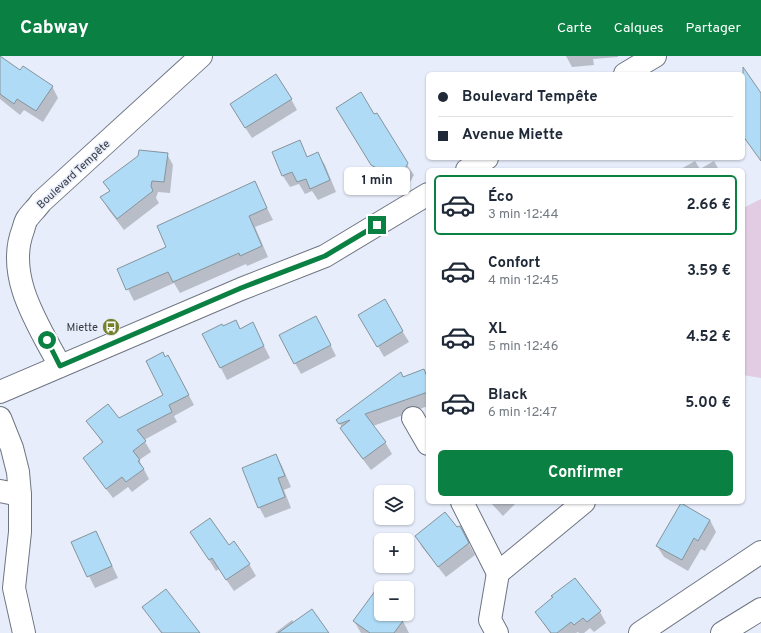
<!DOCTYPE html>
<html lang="fr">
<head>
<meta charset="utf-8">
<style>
  :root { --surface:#fff; --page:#f6f6f7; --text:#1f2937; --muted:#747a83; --line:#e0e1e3; --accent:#0b8043 }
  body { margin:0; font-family:Overpass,sans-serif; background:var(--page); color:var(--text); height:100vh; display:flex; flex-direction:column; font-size:15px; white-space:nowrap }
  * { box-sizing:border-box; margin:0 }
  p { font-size:13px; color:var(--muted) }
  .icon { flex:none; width:22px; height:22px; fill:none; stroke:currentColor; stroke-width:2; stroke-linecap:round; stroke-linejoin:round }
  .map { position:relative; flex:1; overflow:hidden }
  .panel { position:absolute; left:426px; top:112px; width:319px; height:336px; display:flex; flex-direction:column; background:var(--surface); border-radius:6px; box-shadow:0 1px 3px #0004 }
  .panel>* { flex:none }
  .hud { position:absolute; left:426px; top:16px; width:319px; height:88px; border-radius:6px; box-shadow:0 1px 3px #0004; display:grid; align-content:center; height:88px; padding:0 12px; background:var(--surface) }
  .tools { position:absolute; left:374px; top:429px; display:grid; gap:8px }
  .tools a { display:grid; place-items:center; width:40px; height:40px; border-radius:6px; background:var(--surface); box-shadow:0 1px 3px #0004; font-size:20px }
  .end { position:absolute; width:18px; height:18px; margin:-9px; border:5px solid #0b8043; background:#fff; box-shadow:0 0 0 2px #fff }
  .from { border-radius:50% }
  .bubble { position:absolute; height:28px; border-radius:6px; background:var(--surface); box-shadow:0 1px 3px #0004; font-size:13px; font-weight:700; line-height:28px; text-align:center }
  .hud b { display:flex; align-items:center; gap:14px; height:38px; font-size:15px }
  .hud b+b { border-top:1px solid var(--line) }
  .hud i { width:10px; height:10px; background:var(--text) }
  ul { padding:7px 0 0; list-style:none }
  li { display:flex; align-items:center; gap:12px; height:60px; margin:0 8px 6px; padding:0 4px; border:2px solid transparent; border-radius:6px }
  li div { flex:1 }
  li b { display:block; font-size:15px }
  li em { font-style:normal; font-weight:700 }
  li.selected { border-color:var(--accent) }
  li>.icon { width:36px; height:36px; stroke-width:1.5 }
  .cta { display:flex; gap:8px; margin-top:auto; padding:8px 12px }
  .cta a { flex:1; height:46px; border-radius:6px; background:var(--accent); color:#fff; font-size:16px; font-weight:700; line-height:46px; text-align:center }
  header { display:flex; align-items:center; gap:24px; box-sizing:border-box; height:56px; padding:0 20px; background:var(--accent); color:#fff }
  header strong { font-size:19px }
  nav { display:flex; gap:22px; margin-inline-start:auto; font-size:14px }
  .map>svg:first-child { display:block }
  .green { fill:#e2cce3 }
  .shadow { fill:#0003 }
  .building { fill:#afdbf6; stroke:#86949c }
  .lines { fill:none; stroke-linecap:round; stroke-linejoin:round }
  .minor-casing { stroke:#6e7481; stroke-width:24 }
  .minor { stroke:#fff; stroke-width:22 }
  .route { stroke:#0b8043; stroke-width:5 }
  .labels { text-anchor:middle; stroke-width:3; stroke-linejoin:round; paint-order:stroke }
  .street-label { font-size:11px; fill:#36383e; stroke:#e7edfb }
  .poi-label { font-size:11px; fill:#36383e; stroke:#e7edfb; text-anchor:end }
</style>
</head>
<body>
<header>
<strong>Cabway</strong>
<nav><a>Carte</a><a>Calques</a><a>Partager</a></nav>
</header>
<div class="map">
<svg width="761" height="577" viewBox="0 0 761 577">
  <rect width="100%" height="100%" fill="#e7edfb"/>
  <polygon class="green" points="761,143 761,322 743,319 743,152"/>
  <g class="shadow">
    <polygon points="566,0 618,0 618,1 593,3 594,9 572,11"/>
    <polygon points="0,11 21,15 52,30 58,42 43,66 24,54 20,59 0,43"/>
    <polygon points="291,43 297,54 252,82 237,59"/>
    <polygon points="374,60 414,119 405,135 379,120 343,63"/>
    <polygon points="299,85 308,102 318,98 325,109 336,136 318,144 312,135 305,138 299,128 290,131 283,120 274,97"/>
    <polygon points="167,98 173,109 170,137 158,136 156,142 159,147 124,174 108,153 102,142 110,136 104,126"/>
    <polygon points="695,105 700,113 714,105 719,114 679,114"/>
    <polygon points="254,126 273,164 255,171 268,201 247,210 246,208 180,237 174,227 134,245 118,213 167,191"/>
    <polygon points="384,245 409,286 384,301 360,259"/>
    <polygon points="223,271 240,274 259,280 270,302 227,324 204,278"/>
    <polygon points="322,272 336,300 301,318 295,307"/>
    <polygon points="165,302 174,311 194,349 174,360 177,366 144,384 151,396 139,404 149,423 132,436 128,431 113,442 90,412 84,402 103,388 88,365 118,363 165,339"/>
    <polygon points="424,315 428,322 428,350 373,370 385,386 392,398 371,414 348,384 338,364 403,322"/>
    <polygon points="276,399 282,410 291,431 284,434 291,452 265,462 259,451"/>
    <polygon points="490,446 517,446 503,460"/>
    <polygon points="710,464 716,476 705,495 701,493 688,515 664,501 657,490"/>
    <polygon points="191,476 229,490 249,508 256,520 234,535 219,513 216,515"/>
    <polygon points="416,480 466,482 475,499 446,521 422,491"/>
    <polygon points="102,488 118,522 95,532 75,492"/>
    <polygon points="575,523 600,556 606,567 594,576 590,572 584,577 579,577 578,576 576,577 550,577 536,556"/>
    <polygon points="381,548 381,558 394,558 403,565 409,577 361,577 354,565"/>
    <polygon points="143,551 198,577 161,577"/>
    <polygon points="292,564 294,567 328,577 275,577"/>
  </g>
  <g class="building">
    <polygon points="0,0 20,14 23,10 53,30 36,55 17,43 14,48 0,38"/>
    <polygon points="743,11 761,37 761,105 743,80"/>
    <polygon points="276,18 292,43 245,72 230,48"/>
    <polygon points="361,36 374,58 377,57 408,107 399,124 371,109 336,52"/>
    <polygon points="300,84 307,101 318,96 330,124 310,133 306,123 297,126 292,116 282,120 272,96"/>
    <polygon points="139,94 168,97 164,126 152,125 151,130 153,135 117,163 100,141 110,135 103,126 138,100"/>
    <polygon points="255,125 267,152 249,160 262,190 240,200 239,197 173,226 168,216 126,234 117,213 166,191 157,170"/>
    <polygon points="385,243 403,275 377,291 358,259"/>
    <polygon points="316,260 331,289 294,308 279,279"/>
    <polygon points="236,264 240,273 253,266 264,290 220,312 202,278 222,268 223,270"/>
    <polygon points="163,296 165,301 168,299 189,339 169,349 172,356 137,374 146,385 133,395 140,404 138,405 144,413 126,426 122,421 106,433 83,402 103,386 86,365 108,348 119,362 163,339 146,305"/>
    <polygon points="424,313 428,323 428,336 365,358 386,386 363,403 340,372 350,364 339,368 336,364 401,316 403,321"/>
    <polygon points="276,398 285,420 278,422 285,441 258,452 242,412"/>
    <polygon points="681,447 710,464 698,485 694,482 682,504 656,490"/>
    <polygon points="445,456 457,471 460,470 469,487 438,511 415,480"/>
    <polygon points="210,462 229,489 234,485 250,508 226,524 212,502 209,504 190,476"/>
    <polygon points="96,475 112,510 87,521 71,486"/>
    <polygon points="575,522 601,555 587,566 583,562 574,569 571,566 557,577 551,577 535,556 553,541 551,540"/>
    <polygon points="381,527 381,558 408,558 394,577 370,577 353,565"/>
    <polygon points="166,533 200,577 162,577 142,551"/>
    <polygon points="312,553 329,577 278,577"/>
  </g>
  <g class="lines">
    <defs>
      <g id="minor">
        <polyline points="625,18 655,0"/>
        <polyline points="467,114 487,102"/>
        <path d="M60,310C39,270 5,221 23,174C24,171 25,166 27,163C31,157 37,152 41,146L201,0"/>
        <polyline points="0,336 241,233 325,200 428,138"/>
        <polyline points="0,362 12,392 18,416 20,439 20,476 14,532 24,577"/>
        <polyline points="413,362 428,388"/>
        <polyline points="0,435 20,439"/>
        <polyline points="462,446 498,517"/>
        <polyline points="497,577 490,564 498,517 584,446"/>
        <polyline points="640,577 761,496"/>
        <polyline points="722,577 761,553"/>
      </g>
    </defs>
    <use href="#minor" class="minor-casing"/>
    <use href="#minor" class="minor"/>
  </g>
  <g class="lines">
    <polyline class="route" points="47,284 60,310 241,232 325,200 377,169"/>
  </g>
  <defs>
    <symbol id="bus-disc" viewBox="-11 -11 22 22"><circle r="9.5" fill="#75802c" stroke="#e7edfb"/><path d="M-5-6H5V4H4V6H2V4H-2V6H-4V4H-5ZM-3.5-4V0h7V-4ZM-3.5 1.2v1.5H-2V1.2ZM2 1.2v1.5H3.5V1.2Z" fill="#fff"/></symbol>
  </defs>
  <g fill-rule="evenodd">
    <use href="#bus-disc" x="101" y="261" width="20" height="20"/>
  </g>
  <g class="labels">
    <g class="street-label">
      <text transform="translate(73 118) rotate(-43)" y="4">Boulevard Tempête</text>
    </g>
    <g class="poi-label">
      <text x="98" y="275">Miette</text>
    </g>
  </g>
</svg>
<div class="tools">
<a><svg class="icon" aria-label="layers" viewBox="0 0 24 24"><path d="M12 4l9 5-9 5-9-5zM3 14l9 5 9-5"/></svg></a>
<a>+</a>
<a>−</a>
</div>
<i class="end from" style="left:47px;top:284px"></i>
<i class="end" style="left:377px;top:169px"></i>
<div class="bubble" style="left:344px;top:111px;width:66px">1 min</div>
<div class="hud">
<b><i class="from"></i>Boulevard Tempête</b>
<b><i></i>Avenue Miette</b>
</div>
<section class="panel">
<ul>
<li class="selected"><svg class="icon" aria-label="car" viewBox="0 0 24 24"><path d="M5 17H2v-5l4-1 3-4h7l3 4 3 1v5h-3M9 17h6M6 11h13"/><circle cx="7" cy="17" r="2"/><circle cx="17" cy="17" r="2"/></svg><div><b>Éco</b><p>3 min · 12:44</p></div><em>2.66 €</em></li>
<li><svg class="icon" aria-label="car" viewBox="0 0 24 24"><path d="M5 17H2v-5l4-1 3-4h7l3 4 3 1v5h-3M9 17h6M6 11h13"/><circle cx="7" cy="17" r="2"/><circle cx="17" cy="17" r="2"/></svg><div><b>Confort</b><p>4 min · 12:45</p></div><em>3.59 €</em></li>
<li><svg class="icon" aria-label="car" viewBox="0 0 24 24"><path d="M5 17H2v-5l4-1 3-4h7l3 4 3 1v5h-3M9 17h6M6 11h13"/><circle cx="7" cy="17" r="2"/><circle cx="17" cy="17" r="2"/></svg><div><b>XL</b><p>5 min · 12:46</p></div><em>4.52 €</em></li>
<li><svg class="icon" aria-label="car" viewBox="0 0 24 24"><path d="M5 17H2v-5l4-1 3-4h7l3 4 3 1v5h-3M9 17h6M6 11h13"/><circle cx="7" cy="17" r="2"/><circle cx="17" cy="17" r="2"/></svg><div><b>Black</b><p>6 min · 12:47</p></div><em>5.00 €</em></li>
</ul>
<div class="cta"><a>Confirmer</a></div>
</section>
</div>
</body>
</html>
